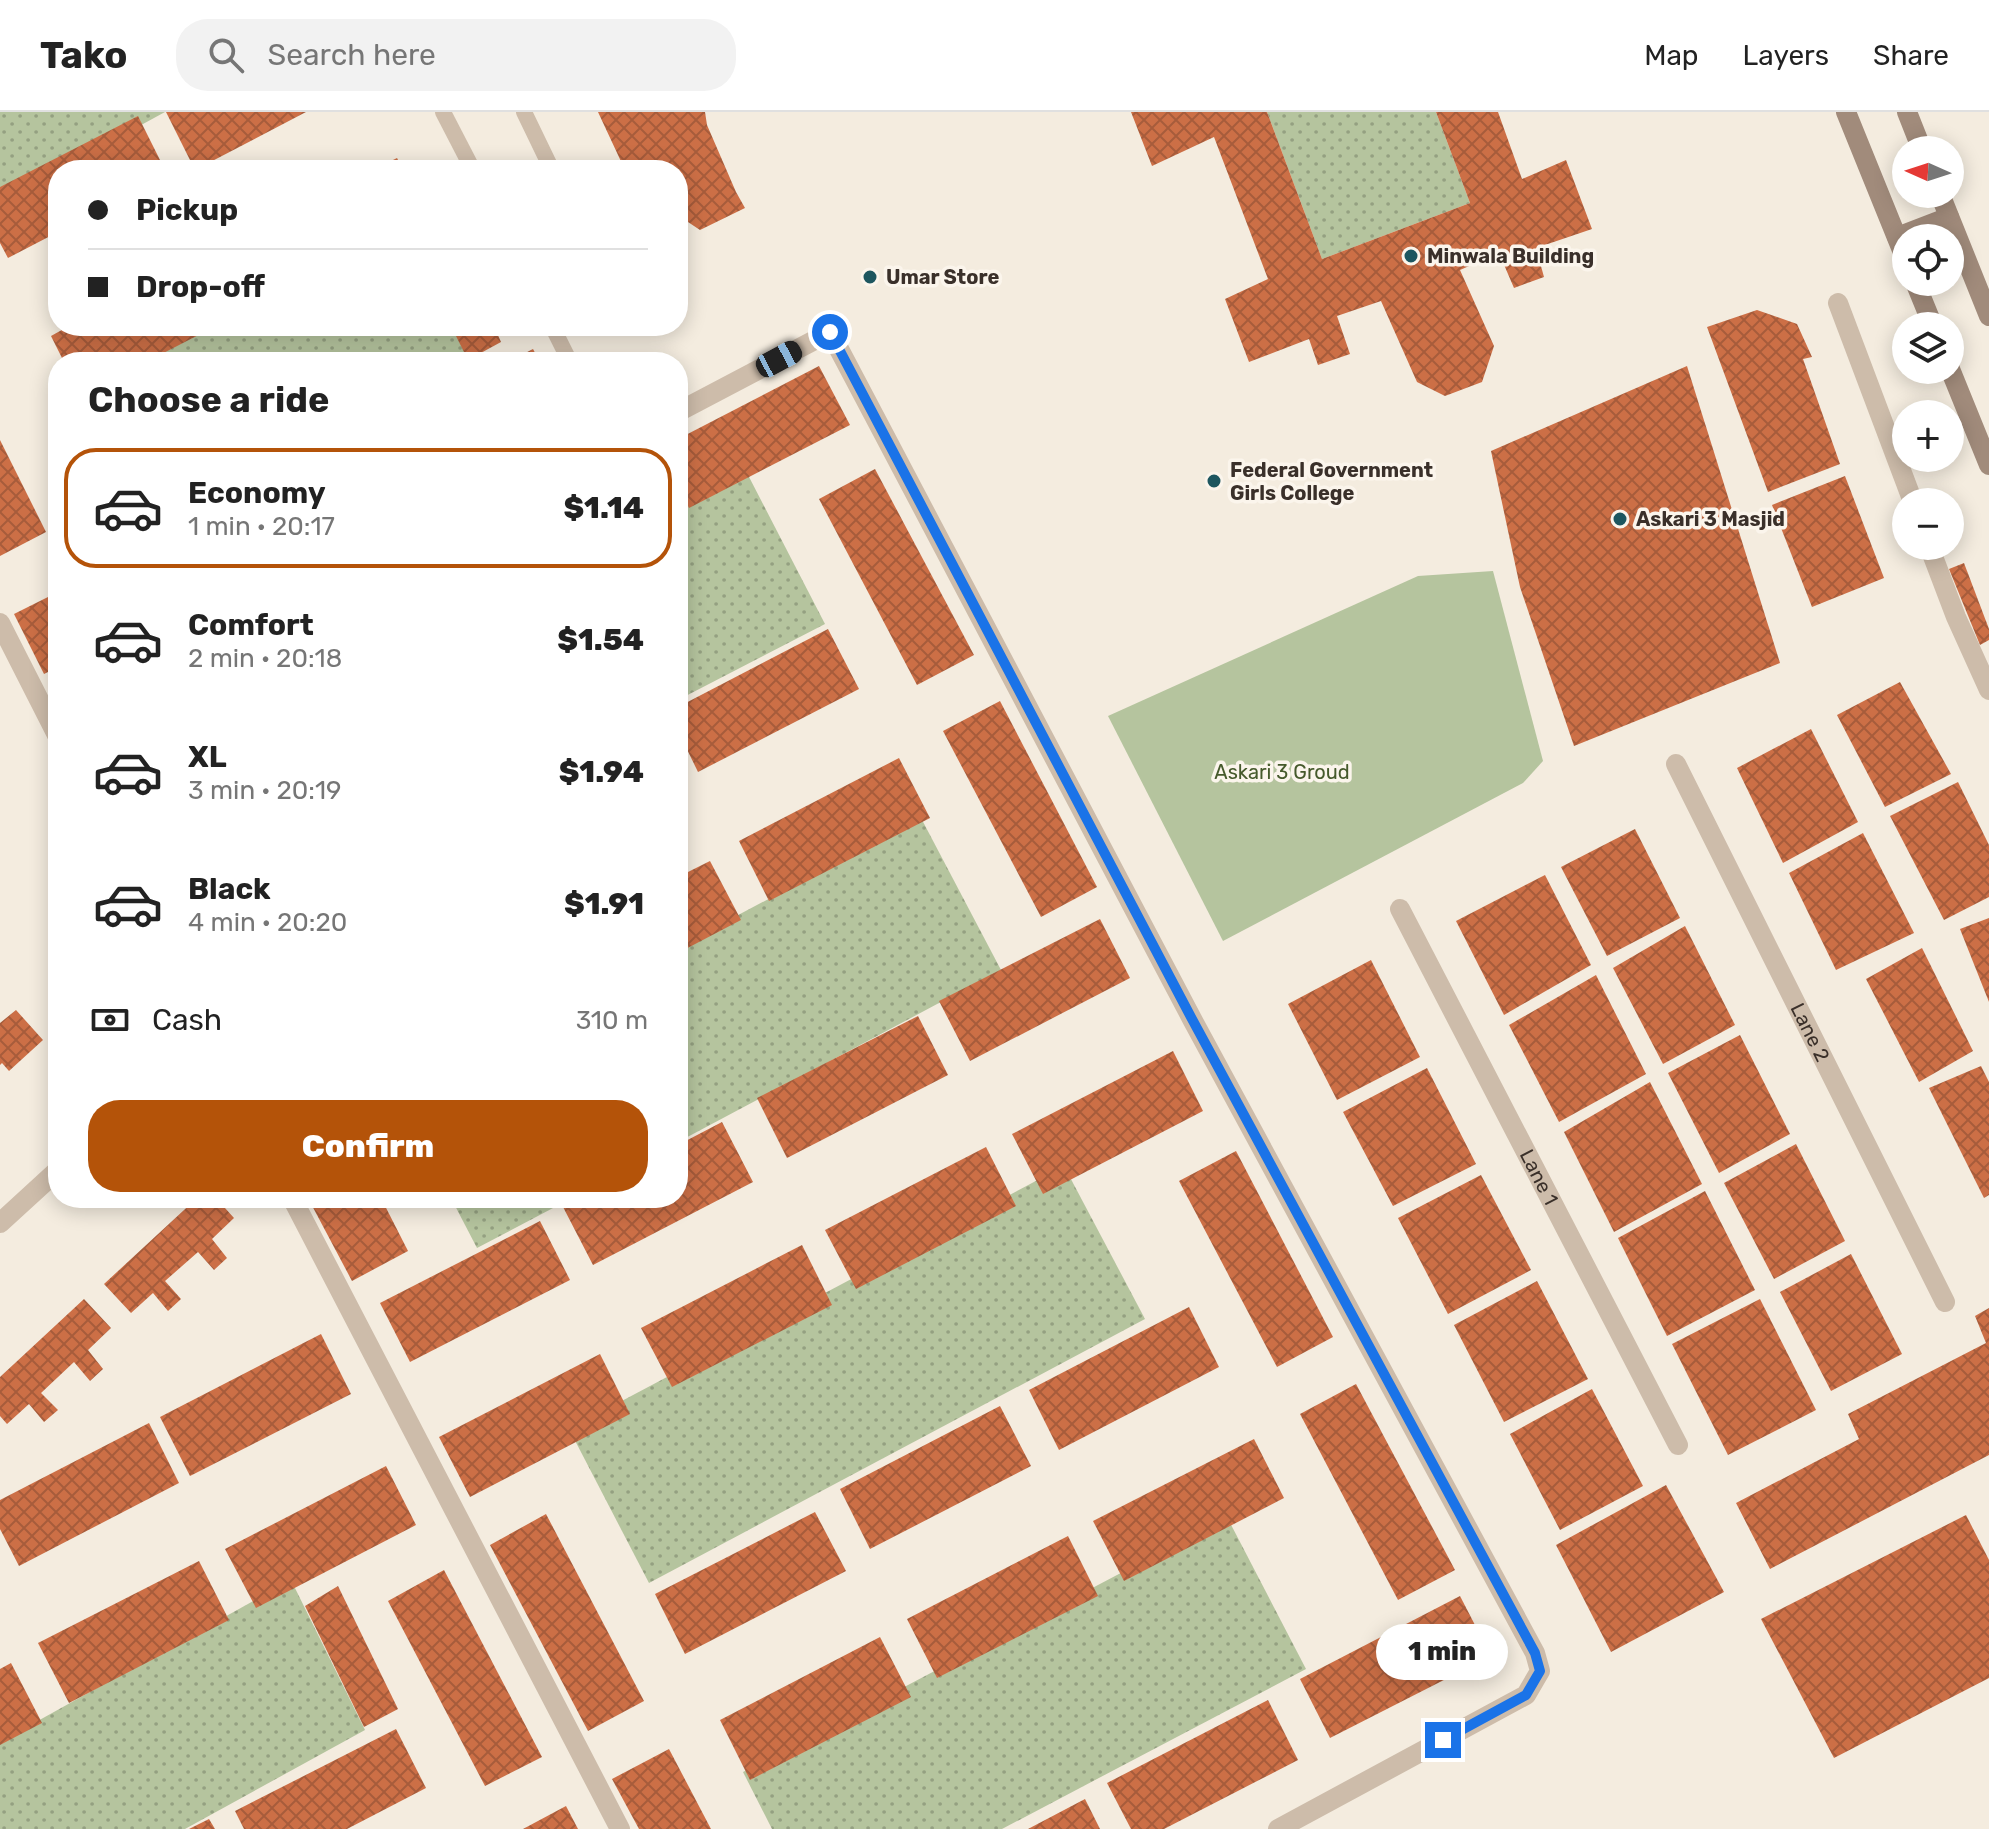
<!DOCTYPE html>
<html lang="en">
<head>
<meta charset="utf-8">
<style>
  :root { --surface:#fff; --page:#f2f2f2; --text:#222; --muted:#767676; --line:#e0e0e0; --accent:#b45309 }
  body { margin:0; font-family:Rubik,sans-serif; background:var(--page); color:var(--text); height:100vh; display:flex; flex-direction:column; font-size:30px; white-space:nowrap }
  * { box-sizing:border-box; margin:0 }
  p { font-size:26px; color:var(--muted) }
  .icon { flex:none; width:44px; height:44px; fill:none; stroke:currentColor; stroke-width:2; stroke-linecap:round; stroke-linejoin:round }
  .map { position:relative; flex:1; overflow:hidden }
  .sheet { position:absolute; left:48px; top:240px; width:640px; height:856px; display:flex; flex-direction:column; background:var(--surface); border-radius:32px; box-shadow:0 4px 20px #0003 }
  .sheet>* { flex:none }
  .hud { position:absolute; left:48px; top:48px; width:640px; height:176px; border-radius:32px; box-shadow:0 4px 20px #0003; display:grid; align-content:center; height:176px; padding:0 40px; background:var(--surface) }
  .needle { width:52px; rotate:273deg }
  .controls { position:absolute; left:1892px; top:24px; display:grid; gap:16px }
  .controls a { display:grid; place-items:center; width:72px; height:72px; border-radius:50%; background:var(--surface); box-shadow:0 4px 20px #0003; font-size:40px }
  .end { position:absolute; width:36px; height:36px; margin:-18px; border:10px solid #1a73e8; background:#fff; box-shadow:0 0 0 4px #fff }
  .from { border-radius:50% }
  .bubble { position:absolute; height:56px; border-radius:28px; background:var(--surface); box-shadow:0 4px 20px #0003; font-size:26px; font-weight:800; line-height:56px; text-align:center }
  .car { position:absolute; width:24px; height:48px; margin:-24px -12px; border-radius:10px; box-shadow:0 0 6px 2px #0007; background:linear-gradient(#222 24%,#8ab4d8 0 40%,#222 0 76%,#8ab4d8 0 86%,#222 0) }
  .hud b { display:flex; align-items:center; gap:28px; height:76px; font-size:30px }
  .hud b+b { border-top:2px solid var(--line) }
  .hud i { width:20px; height:20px; background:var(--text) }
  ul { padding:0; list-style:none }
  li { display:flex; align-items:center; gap:24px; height:120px; margin:0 16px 12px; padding:0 24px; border:4px solid transparent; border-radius:32px }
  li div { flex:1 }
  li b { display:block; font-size:30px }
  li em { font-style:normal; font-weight:800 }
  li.selected { border-color:var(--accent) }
  li>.icon { width:72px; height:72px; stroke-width:1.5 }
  h2 { padding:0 40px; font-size:36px; line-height:96px }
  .pay { display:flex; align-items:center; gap:20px; height:88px; padding:0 40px; font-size:30px }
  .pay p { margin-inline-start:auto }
  .action { display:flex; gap:16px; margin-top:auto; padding:16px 40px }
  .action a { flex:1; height:92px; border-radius:32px; background:var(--accent); color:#fff; font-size:32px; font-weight:800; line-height:92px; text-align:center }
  header { display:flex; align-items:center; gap:48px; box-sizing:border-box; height:112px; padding:0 40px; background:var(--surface); border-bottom:2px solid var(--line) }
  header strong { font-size:38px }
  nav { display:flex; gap:44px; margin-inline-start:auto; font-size:28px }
  .search { width:560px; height:72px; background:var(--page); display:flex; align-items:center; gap:20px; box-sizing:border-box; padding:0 28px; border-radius:32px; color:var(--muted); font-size:30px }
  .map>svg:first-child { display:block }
  .grass { fill:url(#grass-dots) }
  .park { fill:#b5c49e }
  .building { fill:url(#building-cross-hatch) }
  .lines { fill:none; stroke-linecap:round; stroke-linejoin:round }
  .lane { stroke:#cdbcaa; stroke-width:16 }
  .street { stroke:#cdbcaa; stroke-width:20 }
  .secondary { stroke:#a18b7b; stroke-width:20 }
  .route { stroke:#1a73e8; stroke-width:10 }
  .poi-dot { fill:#1d565f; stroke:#fbf5ec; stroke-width:3 }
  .labels { text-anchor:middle; stroke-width:7; stroke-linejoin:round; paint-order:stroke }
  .poi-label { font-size:20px; font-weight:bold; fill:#3a302a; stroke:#fbf5ec; text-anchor:start }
  .park-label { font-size:20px; fill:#465a2c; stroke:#fbf5ec }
  .street-label { font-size:20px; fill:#3a302a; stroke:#fbf5ec }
</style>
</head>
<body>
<header>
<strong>Tako</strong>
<div class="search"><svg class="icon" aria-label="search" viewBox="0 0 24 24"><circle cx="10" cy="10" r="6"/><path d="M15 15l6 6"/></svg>Search here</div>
<nav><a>Map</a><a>Layers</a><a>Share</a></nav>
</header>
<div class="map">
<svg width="1989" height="1717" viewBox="0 0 1989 1717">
  <defs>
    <pattern id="grass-dots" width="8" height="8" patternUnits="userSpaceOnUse" patternTransform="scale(2)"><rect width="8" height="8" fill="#b5c49e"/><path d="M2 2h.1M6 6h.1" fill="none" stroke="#94a081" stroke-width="1.8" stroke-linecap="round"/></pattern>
    <pattern id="building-cross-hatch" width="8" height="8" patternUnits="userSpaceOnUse" patternTransform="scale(2)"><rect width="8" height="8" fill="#cc6f46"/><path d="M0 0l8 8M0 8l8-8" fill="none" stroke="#a75c3b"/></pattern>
  </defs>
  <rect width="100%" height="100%" fill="#f4ecdf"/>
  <g class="grass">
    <polygon points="0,0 165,0 0,90"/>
    <polygon points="1267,0 1436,0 1470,91 1322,147"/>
    <polygon points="208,214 458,214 477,250 141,250"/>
    <polygon points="747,361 825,512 678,588 678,397"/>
    <polygon points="921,706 1001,858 678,1030 678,835"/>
    <polygon points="1064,1054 1145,1207 649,1471 569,1317"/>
    <polygon points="451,1086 572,1086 477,1136"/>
    <polygon points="1227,1405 1306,1557 1002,1717 772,1717 743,1660"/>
    <polygon points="291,1468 365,1618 185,1717 0,1717 0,1630"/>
  </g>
  <polygon class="park" points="1493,459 1543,649 1523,671 1223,829 1108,604 1418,464"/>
  <g class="building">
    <polygon points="166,0 306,0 195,58"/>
    <polygon points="598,0 705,0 707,13 736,80 745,96 700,118 685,108 678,123 678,58 625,58"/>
    <polygon points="1131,0 1267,0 1322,147 1470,91 1436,0 1498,0 1522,67 1566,48 1592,117 1536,136 1544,165 1514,176 1499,141 1460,158 1494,234 1482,270 1445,284 1417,270 1381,189 1337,204 1350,242 1318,253 1309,227 1249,250 1225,187 1268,167 1214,25 1152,54"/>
    <polygon points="138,4 165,58 58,58 58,120 8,146 0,131 0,75"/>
    <polygon points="397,46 403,58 373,58"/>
    <polygon points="1757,198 1797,212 1812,245 1803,247 1840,352 1768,380 1707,215"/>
    <polygon points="69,214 216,214 146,250 64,250 51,224"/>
    <polygon points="451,214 494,214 501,230 468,248"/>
    <polygon points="533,237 540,250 508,250"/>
    <polygon points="819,254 850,313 689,396 678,374 678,327"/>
    <polygon points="1687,254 1780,551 1574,634 1520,475 1491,339"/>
    <polygon points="0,328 46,420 0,444"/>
    <polygon points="875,357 974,543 917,573 819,387"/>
    <polygon points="1845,364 1884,466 1812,495 1772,393"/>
    <polygon points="1964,451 1989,517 1989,528 1980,533 1949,457"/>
    <polygon points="58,480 58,555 44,562 14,502"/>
    <polygon points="828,517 859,577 698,660 678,619 678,595"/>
    <polygon points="1900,570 1951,662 1885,695 1837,603"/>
    <polygon points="1000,589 1097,775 1041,805 943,619"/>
    <polygon points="1811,617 1858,710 1783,751 1737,656"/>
    <polygon points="899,646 930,706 769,789 739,729"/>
    <polygon points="1958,670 1989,733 1989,785 1944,808 1890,704"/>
    <polygon points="1635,717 1680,806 1607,844 1561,755"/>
    <polygon points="1863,721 1914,821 1836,858 1789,761"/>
    <polygon points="710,749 741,808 678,841 678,765"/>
    <polygon points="1545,763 1591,853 1504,903 1456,809"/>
    <polygon points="1989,806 1989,890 1960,817"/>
    <polygon points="1100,807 1130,866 970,949 939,889"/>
    <polygon points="1685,814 1735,913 1663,952 1613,856"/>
    <polygon points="1922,836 1973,939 1919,970 1866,867"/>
    <polygon points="1371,848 1420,945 1337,988 1288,892"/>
    <polygon points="1596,863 1646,962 1559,1010 1509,913"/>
    <polygon points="16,898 43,928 9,959 2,951 0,953 0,911"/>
    <polygon points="918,904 948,963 787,1046 757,986"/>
    <polygon points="1740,923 1790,1022 1719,1061 1668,961"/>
    <polygon points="1173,939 1203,999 1043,1082 1012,1022"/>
    <polygon points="1981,954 1989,970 1989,1083 1984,1086 1929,976"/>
    <polygon points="1427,956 1476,1052 1393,1094 1343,1000"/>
    <polygon points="1650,970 1702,1072 1614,1120 1564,1020"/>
    <polygon points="722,1010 753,1070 593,1153 562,1093 576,1086 678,1086 678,1033"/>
    <polygon points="1796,1032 1845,1129 1774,1167 1724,1071"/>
    <polygon points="986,1035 1016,1094 856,1177 825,1118"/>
    <polygon points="1236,1039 1333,1225 1277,1255 1179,1069"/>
    <polygon points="1481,1063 1531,1158 1448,1202 1398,1106"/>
    <polygon points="1705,1079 1755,1178 1667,1224 1618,1126"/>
    <polygon points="197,1086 216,1086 234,1106 212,1127 227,1146 214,1158 198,1140 165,1169 181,1187 168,1199 153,1181 131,1201 104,1172"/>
    <polygon points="308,1086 381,1086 408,1139 352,1169"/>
    <polygon points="540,1109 570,1168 410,1250 380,1191"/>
    <polygon points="802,1133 832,1193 672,1275 641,1216"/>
    <polygon points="1851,1142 1902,1242 1831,1279 1780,1180"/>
    <polygon points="1537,1169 1588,1267 1504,1310 1454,1213"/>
    <polygon points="84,1187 111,1216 88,1238 103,1257 90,1269 74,1250 41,1281 58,1298 44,1310 29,1292 7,1312 0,1304 0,1265"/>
    <polygon points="1760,1187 1816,1298 1728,1343 1672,1232"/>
    <polygon points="1189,1195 1219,1255 1059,1338 1029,1278"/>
    <polygon points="1989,1196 1989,1343 1770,1457 1736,1391 1859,1327 1848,1302 1986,1231 1975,1204"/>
    <polygon points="321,1222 351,1282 190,1364 160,1305"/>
    <polygon points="600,1242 630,1302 470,1385 439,1325"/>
    <polygon points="1356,1272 1455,1458 1398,1488 1300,1302"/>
    <polygon points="1592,1277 1643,1374 1560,1418 1510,1322"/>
    <polygon points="1000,1294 1031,1354 870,1437 840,1377"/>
    <polygon points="149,1311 179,1371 19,1454 0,1417 0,1388"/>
    <polygon points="1254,1327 1284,1386 1124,1469 1093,1409"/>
    <polygon points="386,1354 416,1413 256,1496 225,1437"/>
    <polygon points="1666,1373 1724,1480 1611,1540 1556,1433"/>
    <polygon points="815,1400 846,1459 685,1542 655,1482"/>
    <polygon points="546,1402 644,1589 588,1619 490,1433"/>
    <polygon points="1966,1403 1989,1448 1989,1566 1834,1646 1761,1507"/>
    <polygon points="1068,1424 1098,1484 937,1566 907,1507"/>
    <polygon points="199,1449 229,1508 69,1591 38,1531"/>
    <polygon points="444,1458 542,1645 485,1674 388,1489"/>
    <polygon points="338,1474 398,1597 364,1615 305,1494"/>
    <polygon points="1460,1484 1491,1544 1330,1626 1300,1567"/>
    <polygon points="880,1525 911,1585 750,1668 720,1608"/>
    <polygon points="11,1551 42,1611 0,1633 0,1557"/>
    <polygon points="1268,1588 1298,1648 1164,1717 1131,1717 1107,1671"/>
    <polygon points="396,1617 426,1676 347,1717 244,1717 235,1699"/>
    <polygon points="669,1637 711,1717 639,1717 612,1667"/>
    <polygon points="1085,1687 1100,1717 1028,1717"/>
    <polygon points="566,1694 578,1717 523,1717"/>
    <polygon points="209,1707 215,1717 189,1717"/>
  </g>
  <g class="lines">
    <g class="lane">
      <polyline points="443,0 473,58"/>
      <polyline points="524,0 552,58"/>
      <polyline points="552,214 570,250"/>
    </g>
    <g class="street">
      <polyline points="1838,191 1913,390"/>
      <polyline points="678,300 830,220 1192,907 1535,1541 1540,1559 1526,1583 1278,1717"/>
      <polyline points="1929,434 1956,505 1989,578"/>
      <polyline points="0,511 58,625"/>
      <path id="s1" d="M1676,652L1945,1190"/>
      <path id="s2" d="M1400,797L1678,1333"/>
      <polyline points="292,1086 620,1717"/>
      <polyline points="0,1111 58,1058"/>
    </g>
    <g class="secondary">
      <polyline points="1846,0 1906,148"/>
      <polyline points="1907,0 1922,38"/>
      <polyline points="1940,82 1989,204"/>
      <polyline points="1897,125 1949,105"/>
      <polyline points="1915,170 1933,214"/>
      <polyline points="1950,257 1989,353"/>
    </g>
  </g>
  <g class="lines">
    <polyline class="route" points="830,220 1192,907 1535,1541 1540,1559 1526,1583 1443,1628"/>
  </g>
  <g class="poi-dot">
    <circle cx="1411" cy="144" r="8"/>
    <circle cx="870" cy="165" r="8"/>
    <circle cx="1214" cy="369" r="8"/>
    <circle cx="1620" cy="407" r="8"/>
  </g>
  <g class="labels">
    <g class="poi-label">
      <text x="1427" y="151">Minwala Building</text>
      <text x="886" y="172">Umar Store</text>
      <text x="1230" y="365">Federal Government<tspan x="1230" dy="23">Girls College</tspan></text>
      <text x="1636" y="414">Askari 3 Masjid</text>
    </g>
    <g class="park-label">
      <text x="1282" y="667">Askari 3 Groud</text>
    </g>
    <g class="street-label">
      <text dy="7" stroke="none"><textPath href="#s1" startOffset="300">Lane 2</textPath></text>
      <text dy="7" stroke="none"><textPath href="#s2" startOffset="302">Lane 1</textPath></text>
    </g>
  </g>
</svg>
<div class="controls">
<a><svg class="needle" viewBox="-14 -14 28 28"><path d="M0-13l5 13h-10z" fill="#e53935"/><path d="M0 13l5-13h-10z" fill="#767676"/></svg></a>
<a><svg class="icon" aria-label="locate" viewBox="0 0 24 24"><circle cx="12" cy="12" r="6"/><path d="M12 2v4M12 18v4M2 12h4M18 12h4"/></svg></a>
<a><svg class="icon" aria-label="layers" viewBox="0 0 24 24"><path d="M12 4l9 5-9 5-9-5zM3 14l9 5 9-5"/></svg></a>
<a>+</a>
<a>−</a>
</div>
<i class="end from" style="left:830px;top:220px"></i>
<i class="end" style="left:1443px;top:1628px"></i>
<div class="bubble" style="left:1376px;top:1512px;width:132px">1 min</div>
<i class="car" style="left:779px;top:247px;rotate:62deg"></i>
<div class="hud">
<b><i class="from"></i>Pickup</b>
<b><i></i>Drop-off</b>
</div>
<section class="sheet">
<h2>Choose a ride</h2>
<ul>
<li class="selected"><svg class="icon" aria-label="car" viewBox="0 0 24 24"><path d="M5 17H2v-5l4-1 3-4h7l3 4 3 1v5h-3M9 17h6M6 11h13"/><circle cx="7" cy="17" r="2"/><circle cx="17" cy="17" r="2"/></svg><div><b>Economy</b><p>1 min · 20:17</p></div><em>$1.14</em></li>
<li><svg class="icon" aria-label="car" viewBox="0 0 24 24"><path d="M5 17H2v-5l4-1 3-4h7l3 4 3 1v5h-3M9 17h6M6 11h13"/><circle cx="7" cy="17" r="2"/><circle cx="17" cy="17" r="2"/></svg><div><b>Comfort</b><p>2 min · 20:18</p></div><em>$1.54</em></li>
<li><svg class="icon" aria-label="car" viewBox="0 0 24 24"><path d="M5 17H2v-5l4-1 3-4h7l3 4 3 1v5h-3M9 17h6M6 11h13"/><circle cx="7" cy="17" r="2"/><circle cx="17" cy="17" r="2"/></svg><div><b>XL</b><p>3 min · 20:19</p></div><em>$1.94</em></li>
<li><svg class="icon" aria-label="car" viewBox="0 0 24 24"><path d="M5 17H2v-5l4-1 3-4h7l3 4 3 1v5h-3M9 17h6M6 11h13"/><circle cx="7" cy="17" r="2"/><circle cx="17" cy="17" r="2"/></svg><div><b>Black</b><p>4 min · 20:20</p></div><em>$1.91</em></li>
</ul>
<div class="pay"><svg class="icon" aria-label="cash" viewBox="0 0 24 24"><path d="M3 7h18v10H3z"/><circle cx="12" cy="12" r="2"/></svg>Cash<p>310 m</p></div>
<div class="action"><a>Confirm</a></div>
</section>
</div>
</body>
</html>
